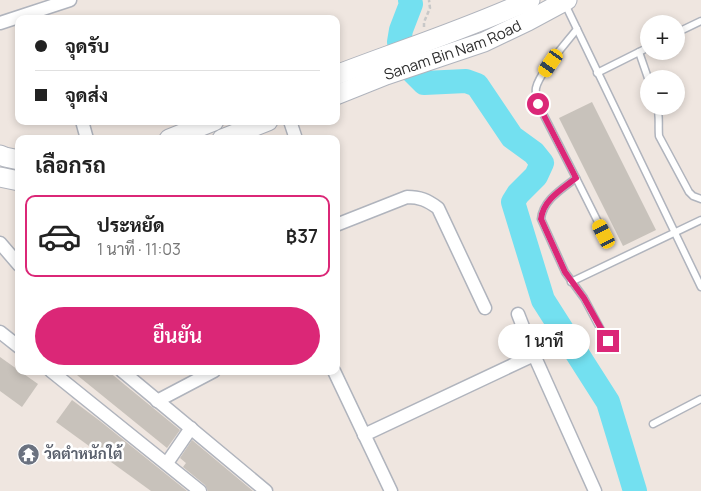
<!DOCTYPE html>
<html lang="th">
<head>
<meta charset="utf-8">
<style>
  :root { --surface:#fff; --page:#f2f2f2; --text:#222; --muted:#767676; --line:#e0e0e0; --accent:#db2777 }
  body { margin:0; font-family:Manrope,Sarabun,sans-serif; background:var(--page); color:var(--text); height:100vh; display:flex; flex-direction:column; font-size:19px; white-space:nowrap }
  * { box-sizing:border-box; margin:0 }
  p { font-size:16px; color:var(--muted) }
  .icon { flex:none; width:28px; height:28px; fill:none; stroke:currentColor; stroke-width:2; stroke-linecap:round; stroke-linejoin:round }
  .map { position:relative; flex:1; overflow:hidden }
  .drawer { position:absolute; left:15px; top:135px; width:325px; height:240px; display:flex; flex-direction:column; background:var(--surface); border-radius:10px; box-shadow:0 2px 8px #0003 }
  .drawer>* { flex:none }
  .banner { position:absolute; left:15px; top:15px; width:325px; height:110px; border-radius:10px; box-shadow:0 2px 8px #0003; display:grid; align-content:center; height:110px; padding:0 20px; background:var(--surface) }
  .controls { position:absolute; left:640px; top:15px; display:grid; gap:10px }
  .controls a { display:grid; place-items:center; width:45px; height:45px; border-radius:50%; background:var(--surface); box-shadow:0 2px 8px #0003; font-size:25px }
  .end { position:absolute; width:22px; height:22px; margin:-11px; border:6px solid #db2777; background:#fff; box-shadow:0 0 0 2px #fff }
  .from { border-radius:50% }
  .bubble { position:absolute; height:35px; border-radius:18px; background:var(--surface); box-shadow:0 2px 8px #0003; font-size:16px; font-weight:600; line-height:35px; text-align:center }
  .car { position:absolute; width:15px; height:30px; margin:-15px -8px; border-radius:6px; box-shadow:0 0 4px 1px #0007; background:linear-gradient(#f5c518 24%,#345 0 40%,#f5c518 0 76%,#345 0 86%,#f5c518 0) }
  .banner b { display:flex; align-items:center; gap:18px; height:48px; font-size:19px }
  .banner b+b { border-top:1px solid var(--line) }
  .banner i { width:12px; height:12px; background:var(--text) }
  ul { padding:0; list-style:none }
  li { display:flex; align-items:center; gap:15px; height:82px; margin:0 10px 8px; padding:0 10px; border:2px solid var(--line); border-radius:10px }
  li div { flex:1 }
  li b { display:block; font-size:19px }
  li em { font-style:normal; font-weight:600 }
  li.on { border-color:var(--accent) }
  li>.icon { width:45px; height:45px; stroke-width:1.5 }
  h2 { padding:0 20px; font-size:22px; line-height:60px }
  .cta { display:flex; gap:10px; margin-top:auto; padding:10px 20px }
  .cta a { flex:1; height:58px; border-radius:30px; background:var(--accent); color:#fff; font-size:20px; font-weight:600; line-height:58px; text-align:center }
  .map>svg:first-child { display:block }
  .lines { fill:none; stroke-linecap:round; stroke-linejoin:round }
  .river { stroke:#73e0f0; stroke-width:24 }
  .building { fill:#c8c2bb }
  .lane-casing { stroke:#b0b4bd; stroke-width:9 }
  .street-casing { stroke:#b0b4bd; stroke-width:15 }
  .secondary-casing { stroke:#b0b4bd; stroke-width:21 }
  .path { stroke:#c8c8c8; stroke-width:2.5; stroke-dasharray:4 2.5; stroke-linecap:butt }
  .lane { stroke:#fff; stroke-width:6 }
  .street { stroke:#fff; stroke-width:12 }
  .secondary { stroke:#fff; stroke-width:19 }
  .route { stroke:#db2777; stroke-width:6 }
  .labels { text-anchor:middle; stroke-width:5; stroke-linejoin:round; paint-order:stroke }
  .street-label { font-size:15px; fill:#2d2d2d; stroke:#fff }
  .worship-label { font-size:15px; font-weight:bold; fill:#5b616d; stroke:#fff; text-anchor:start }
</style>
</head>
<body>
<div class="map">
<svg width="701" height="491" viewBox="0 0 701 491">
  <rect width="100%" height="100%" fill="#efe6e0"/>
  <g class="lines">
    <polyline class="river" points="410,0 411,4 401,30 399,42 403,55 412,71 424,83 466,81 477,85 512,137 534,153 542,163 536,176 518,194 513,202 543,300 608,402 635,491"/>
  </g>
  <g class="building">
    <polygon points="592,102 656,230 623,246 559,118"/>
    <polygon points="0,357 38,384 22,407 0,391"/>
    <polygon points="72,371 108,371 180,430 167,448"/>
    <polygon points="72,400 100,421 187,491 151,491 56,422"/>
    <polygon points="192,440 253,491 208,491 205,485 183,467 186,463 180,458"/>
  </g>
  <g class="lines">
    <defs>
      <g id="lane">
        <polyline points="565,4 701,287"/>
        <path d="M577,29C567,42 539,73 536,88C535,94 537,99 538,104L576,178C562,189 543,200 541,219L565,272L584,298L607,341"/>
        <polyline points="676,33 701,21"/>
        <polyline points="639,52 649,81"/>
        <polyline points="597,73 649,47"/>
        <path d="M657,106C660,116 658,126 659,136L689,192L693,196L701,199"/>
        <polyline points="576,178 604,234"/>
        <polyline points="571,282 701,220"/>
        <polyline points="653,424 701,399"/>
      </g>
      <g id="street">
        <polyline points="0,23 70,0"/>
        <polyline points="82,121 87,139"/>
        <polyline points="290,121 296,139"/>
        <path d="M336,225L407,197C420,197 427,200 438,208L485,308"/>
        <polyline points="0,243 19,265"/>
        <polyline points="518,314 534,355 595,491"/>
        <polyline points="0,332 19,347"/>
        <polyline points="51,371 200,491"/>
        <polyline points="122,371 266,491"/>
        <polyline points="334,371 391,491"/>
        <polyline points="157,401 214,371"/>
        <polyline points="364,435 534,355"/>
        <polyline points="167,463 191,428"/>
      </g>
      <g id="secondary">
        <path d="M336,75C401,50 467,29 530,0"/>
        <path id="s1" d="M336,95L386,75L484,42L528,21L567,0"/>
        <polyline points="169,139 214,121"/>
        <polyline points="222,139 268,121"/>
        <polyline points="0,155 5,157 19,160"/>
        <polyline points="0,177 19,181"/>
      </g>
    </defs>
    <use href="#lane" class="lane-casing"/>
    <use href="#street" class="street-casing"/>
    <use href="#secondary" class="secondary-casing"/>
    <polyline class="path" points="424,27 424,22 430,8 429,0"/>
    <use href="#lane" class="lane"/>
    <use href="#street" class="street"/>
    <use href="#secondary" class="secondary"/>
  </g>
  <g class="lines">
    <path class="route" d="M538,104L576,178C562,189 543,200 541,219L565,272L584,298L608,341"/>
  </g>
  <defs>
    <symbol id="temple-disc" viewBox="-11 -11 22 22"><circle r="9.5" fill="#6b7280" stroke="#fff"/><path d="M0-6L5-2H3V0L6.5 2.5H4V6H1.5V3h-3V6H-4V2.5H-6.5L-3 0V-2H-5Z" fill="#fff"/></symbol>
  </defs>
  <g fill-rule="evenodd">
    <use href="#temple-disc" x="16" y="442" width="25" height="25"/>
  </g>
  <g class="labels">
    <g class="street-label">
      <text dy="5" stroke="none"><textPath href="#s1" startOffset="125">Sanam Bin Nam Road</textPath></text>
    </g>
    <g class="worship-label">
      <text x="44" y="459">วัดตำหนักใต้</text>
    </g>
  </g>
</svg>
<div class="controls">
<a>+</a>
<a>−</a>
</div>
<i class="end from" style="left:538px;top:104px"></i>
<i class="end" style="left:608px;top:341px"></i>
<div class="bubble" style="left:498px;top:324px;width:92px">1 นาที</div>
<i class="car" style="left:551px;top:63px;rotate:215deg"></i>
<i class="car" style="left:604px;top:234px;rotate:333deg"></i>
<div class="banner">
<b><i class="from"></i>จุดรับ</b>
<b><i></i>จุดส่ง</b>
</div>
<section class="drawer">
<h2>เลือกรถ</h2>
<ul>
<li class="on"><svg class="icon" aria-label="car" viewBox="0 0 24 24"><path d="M5 17H2v-5l4-1 3-4h7l3 4 3 1v5h-3M9 17h6M6 11h13"/><circle cx="7" cy="17" r="2"/><circle cx="17" cy="17" r="2"/></svg><div><b>ประหยัด</b><p>1 นาที · 11:03</p></div><em>฿37</em></li>
</ul>
<div class="cta"><a>ยืนยัน</a></div>
</section>
</div>
</body>
</html>
